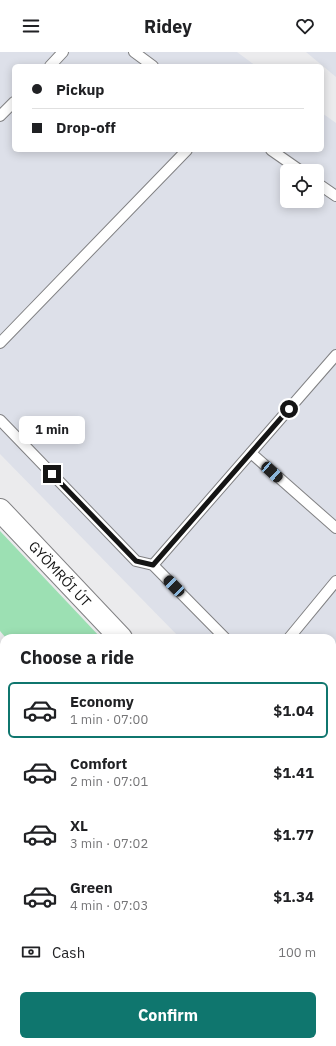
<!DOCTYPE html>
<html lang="en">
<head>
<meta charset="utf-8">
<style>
  :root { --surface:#fff; --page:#f6f6f6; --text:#202124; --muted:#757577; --line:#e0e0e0; --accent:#0f766e }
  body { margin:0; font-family:"IBM Plex Sans",sans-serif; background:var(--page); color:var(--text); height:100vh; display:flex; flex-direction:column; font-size:15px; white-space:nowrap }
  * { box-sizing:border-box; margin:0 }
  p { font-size:13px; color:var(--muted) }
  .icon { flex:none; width:22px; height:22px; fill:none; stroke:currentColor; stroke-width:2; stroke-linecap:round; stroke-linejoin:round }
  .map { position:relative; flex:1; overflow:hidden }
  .details { position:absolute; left:0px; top:582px; width:336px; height:412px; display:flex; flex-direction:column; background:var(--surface); border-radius:12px 12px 0 0; box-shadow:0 2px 10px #0003 }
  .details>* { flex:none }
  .top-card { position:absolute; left:12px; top:12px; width:312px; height:88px; border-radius:6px; box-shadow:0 2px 10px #0003; display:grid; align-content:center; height:88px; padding:0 20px; background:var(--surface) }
  .controls { position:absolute; left:280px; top:112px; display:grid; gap:8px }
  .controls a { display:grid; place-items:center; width:44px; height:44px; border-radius:6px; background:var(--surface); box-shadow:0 2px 10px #0003; font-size:20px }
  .end { position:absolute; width:18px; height:18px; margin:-9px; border:5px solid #151515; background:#fff; box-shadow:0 0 0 2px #fff }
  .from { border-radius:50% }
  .bubble { position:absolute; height:28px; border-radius:6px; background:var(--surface); box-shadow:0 2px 10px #0003; font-size:13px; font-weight:700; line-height:28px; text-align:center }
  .car { position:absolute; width:12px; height:24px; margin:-12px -6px; border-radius:5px; box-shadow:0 0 3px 1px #0007; background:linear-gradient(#222 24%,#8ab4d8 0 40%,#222 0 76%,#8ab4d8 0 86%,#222 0) }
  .top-card b { display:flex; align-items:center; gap:14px; height:38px; font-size:15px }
  .top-card b+b { border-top:1px solid var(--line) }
  .top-card i { width:10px; height:10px; background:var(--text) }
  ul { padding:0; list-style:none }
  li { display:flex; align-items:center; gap:12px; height:56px; margin:0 8px 6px; padding:0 12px; border:2px solid transparent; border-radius:6px }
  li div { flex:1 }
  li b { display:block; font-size:15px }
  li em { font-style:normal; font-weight:700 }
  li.selected { border-color:var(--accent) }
  li>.icon { width:36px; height:36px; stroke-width:1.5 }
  h2 { padding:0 20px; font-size:18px; line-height:48px }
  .pay { display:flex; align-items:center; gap:10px; height:44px; padding:0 20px; font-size:15px }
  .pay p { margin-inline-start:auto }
  .action { display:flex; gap:8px; margin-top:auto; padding:8px 20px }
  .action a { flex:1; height:46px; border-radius:6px; background:var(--accent); color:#fff; font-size:16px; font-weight:700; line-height:46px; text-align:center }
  header { display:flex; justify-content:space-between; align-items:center; height:52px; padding:0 20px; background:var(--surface); font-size:18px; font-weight:700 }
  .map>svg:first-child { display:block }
  .built { fill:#dde0e9; fill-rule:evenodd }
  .green { fill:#9ce0b3 }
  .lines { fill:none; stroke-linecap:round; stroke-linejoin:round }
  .service-casing { stroke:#818183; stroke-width:12 }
  .tertiary-casing { stroke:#818183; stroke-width:24 }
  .primary-casing { stroke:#818183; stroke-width:24 }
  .service { stroke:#fff; stroke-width:10 }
  .tertiary { stroke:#fff; stroke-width:22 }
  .primary { stroke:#fff; stroke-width:22 }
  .route { stroke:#151515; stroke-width:5 }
  .labels { text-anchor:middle; stroke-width:3; stroke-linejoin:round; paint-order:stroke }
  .street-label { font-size:14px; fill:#151515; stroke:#fff }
</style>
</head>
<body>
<header><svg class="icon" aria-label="menu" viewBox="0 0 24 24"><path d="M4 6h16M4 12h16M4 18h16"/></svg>Ridey<svg class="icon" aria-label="heart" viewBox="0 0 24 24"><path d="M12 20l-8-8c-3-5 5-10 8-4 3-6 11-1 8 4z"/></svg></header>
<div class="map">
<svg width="336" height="994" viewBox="0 0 336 994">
  <rect width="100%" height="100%" fill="#ebebed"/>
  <g class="built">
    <path d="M0,0H237L256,14H14V98H322V61L336,71V745L332,740V586H180L0,402ZM287,119H317V149H287Z"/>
    <polygon points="306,0 336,0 336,25"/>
    <polygon points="0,721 4,726 4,990 221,990 224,994 0,994"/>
  </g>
  <polygon class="green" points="0,479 101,586 6,586 0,579"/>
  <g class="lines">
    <defs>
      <g id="service">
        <polyline points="134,0 153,14"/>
        <polyline points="50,14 63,0"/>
        <polyline points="0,64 14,50"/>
        <polyline points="271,98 301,119"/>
        <polyline points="317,131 336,144"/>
        <polyline points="0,291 187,98"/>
        <polyline points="0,368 136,509 153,513 225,586"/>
        <polyline points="251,401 336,476"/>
        <polyline points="153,513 336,303"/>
        <polyline points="289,586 336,529"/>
        <polyline points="0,793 4,799"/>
        <polyline points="332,854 336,859"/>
        <polyline points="332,900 336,897"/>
        <polyline points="332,981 336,986"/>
        <polyline points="153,990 156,994"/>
        <polyline points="84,994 86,990"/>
      </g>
      <g id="tertiary">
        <polyline points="0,458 121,586"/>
        <polyline points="0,674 4,679"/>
        <polyline points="332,804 336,808"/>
        <polyline points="253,990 256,994"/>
      </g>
      <g id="primary">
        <polyline points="0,630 4,635"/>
        <polyline points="290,990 293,994"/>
      </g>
    </defs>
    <use href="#service" class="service-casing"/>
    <use href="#tertiary" class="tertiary-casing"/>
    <use href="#primary" class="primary-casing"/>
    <use href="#service" class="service"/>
    <use href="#tertiary" class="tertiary"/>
    <use href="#primary" class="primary"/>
  </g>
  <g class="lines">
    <polyline class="route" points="52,422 136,509 153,513 289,357"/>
  </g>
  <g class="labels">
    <g class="street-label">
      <text transform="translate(60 522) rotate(47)" y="5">GYÖMRŐI ÚT</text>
    </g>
  </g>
</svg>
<div class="controls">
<a><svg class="icon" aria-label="locate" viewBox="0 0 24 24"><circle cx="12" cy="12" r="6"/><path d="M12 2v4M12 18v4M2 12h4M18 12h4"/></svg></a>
</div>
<i class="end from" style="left:289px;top:357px"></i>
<i class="end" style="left:52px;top:422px"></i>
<div class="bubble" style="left:19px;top:364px;width:66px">1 min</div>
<i class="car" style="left:272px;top:420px;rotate:132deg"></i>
<i class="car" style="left:174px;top:534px;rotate:316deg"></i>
<div class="top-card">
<b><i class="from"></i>Pickup</b>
<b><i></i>Drop-off</b>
</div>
<section class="details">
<h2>Choose a ride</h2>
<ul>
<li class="selected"><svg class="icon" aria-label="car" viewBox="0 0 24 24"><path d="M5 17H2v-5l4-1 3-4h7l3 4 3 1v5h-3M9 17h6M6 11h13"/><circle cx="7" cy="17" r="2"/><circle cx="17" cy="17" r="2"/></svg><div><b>Economy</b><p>1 min · 07:00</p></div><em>$1.04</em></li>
<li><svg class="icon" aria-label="car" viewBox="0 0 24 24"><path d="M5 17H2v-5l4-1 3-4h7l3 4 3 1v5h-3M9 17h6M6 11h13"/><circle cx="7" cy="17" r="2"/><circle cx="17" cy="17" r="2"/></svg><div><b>Comfort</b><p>2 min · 07:01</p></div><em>$1.41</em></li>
<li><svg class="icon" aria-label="car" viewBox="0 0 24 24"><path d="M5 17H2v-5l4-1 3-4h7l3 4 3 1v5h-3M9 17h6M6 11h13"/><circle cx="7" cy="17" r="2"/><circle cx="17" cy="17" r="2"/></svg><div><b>XL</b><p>3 min · 07:02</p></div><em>$1.77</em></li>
<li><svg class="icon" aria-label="car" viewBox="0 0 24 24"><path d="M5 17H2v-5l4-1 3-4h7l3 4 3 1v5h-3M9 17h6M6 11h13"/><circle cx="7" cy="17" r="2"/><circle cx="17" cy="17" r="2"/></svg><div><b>Green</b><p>4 min · 07:03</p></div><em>$1.34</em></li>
</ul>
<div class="pay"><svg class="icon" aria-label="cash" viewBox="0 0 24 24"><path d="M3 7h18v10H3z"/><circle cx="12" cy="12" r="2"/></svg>Cash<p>100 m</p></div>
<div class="action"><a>Confirm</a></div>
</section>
</div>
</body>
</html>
